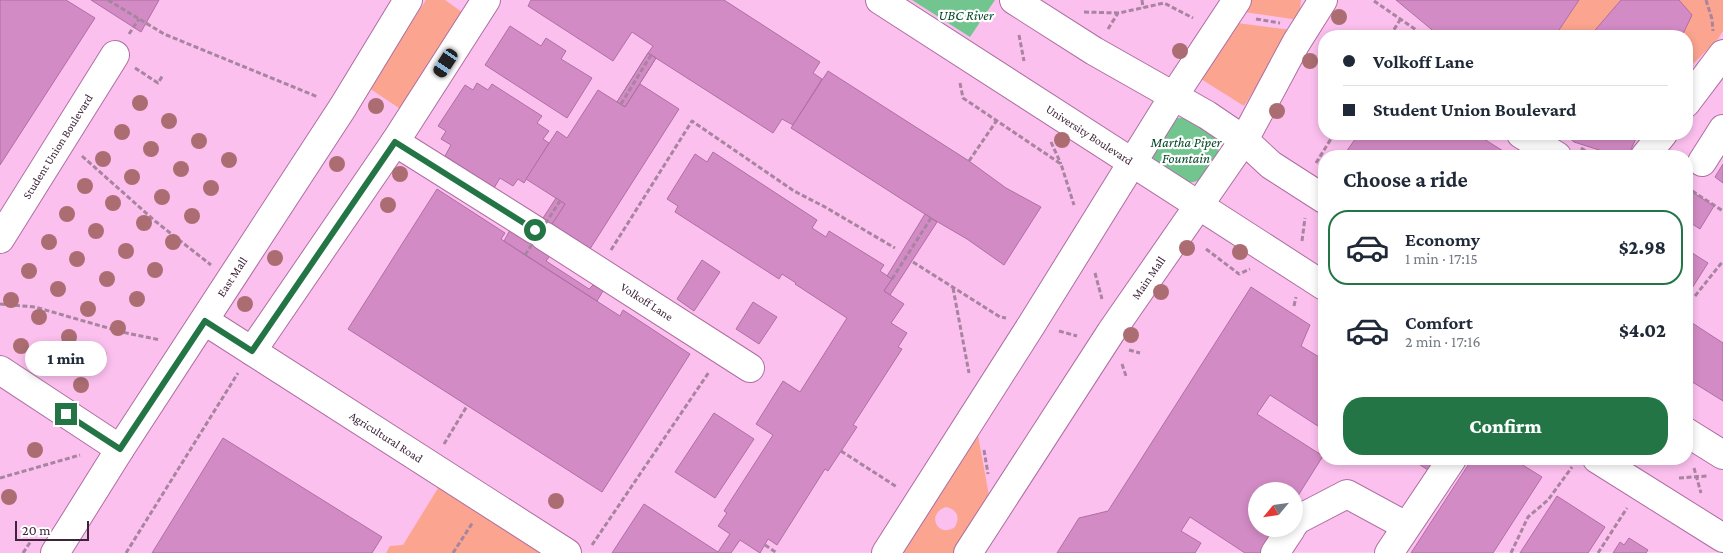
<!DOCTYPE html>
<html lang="en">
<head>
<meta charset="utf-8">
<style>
  :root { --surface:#fff; --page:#f2f2f3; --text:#1f2937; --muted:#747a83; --line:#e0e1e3; --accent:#247546 }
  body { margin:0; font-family:"Crimson Pro",serif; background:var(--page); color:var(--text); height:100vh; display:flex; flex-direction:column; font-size:19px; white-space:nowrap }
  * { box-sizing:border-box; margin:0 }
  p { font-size:16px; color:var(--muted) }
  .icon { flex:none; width:28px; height:28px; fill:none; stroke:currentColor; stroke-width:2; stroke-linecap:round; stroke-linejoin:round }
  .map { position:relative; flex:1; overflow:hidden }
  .panel { position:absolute; left:1318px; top:150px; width:375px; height:315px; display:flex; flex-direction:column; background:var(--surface); border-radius:20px; box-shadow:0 2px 8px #0003 }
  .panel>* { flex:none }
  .banner { position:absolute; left:1318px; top:30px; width:375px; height:110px; border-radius:20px; box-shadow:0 2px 8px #0003; display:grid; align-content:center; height:110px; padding:0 25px; background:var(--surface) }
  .needle { width:32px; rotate:241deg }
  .buttons { position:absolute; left:1248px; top:482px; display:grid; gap:10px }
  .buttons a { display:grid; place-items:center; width:55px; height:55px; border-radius:50%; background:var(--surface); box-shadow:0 2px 8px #0003; font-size:25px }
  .scale { position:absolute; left:15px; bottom:12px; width:74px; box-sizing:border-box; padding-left:5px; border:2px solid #3e2439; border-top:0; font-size:14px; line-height:18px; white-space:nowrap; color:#3e2439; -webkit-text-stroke:4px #fff; paint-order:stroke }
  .end { position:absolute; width:22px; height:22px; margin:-11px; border:6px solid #247546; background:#fff; box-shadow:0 0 0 2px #fff }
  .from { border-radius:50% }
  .bubble { position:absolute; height:35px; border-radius:18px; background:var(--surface); box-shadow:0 2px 8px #0003; font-size:16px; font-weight:800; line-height:35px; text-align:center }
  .car { position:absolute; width:15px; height:30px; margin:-15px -8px; border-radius:6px; box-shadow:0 0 4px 1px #0007; background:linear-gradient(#222 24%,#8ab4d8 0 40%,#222 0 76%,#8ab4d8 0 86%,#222 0) }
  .banner b { display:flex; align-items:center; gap:18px; height:48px; font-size:19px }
  .banner b+b { border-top:1px solid var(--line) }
  .banner i { width:12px; height:12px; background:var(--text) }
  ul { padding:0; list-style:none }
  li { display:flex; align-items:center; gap:15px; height:75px; margin:0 10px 8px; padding:0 15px; border:2px solid transparent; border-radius:20px }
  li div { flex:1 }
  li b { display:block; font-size:19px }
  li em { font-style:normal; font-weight:800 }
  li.selected { border-color:var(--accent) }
  li>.icon { width:45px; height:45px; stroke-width:1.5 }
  h2 { padding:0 25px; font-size:22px; line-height:60px }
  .cta { display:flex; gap:10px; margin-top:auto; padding:10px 25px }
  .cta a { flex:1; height:58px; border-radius:20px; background:var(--accent); color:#fff; font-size:20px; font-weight:800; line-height:58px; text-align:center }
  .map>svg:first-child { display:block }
  .built { fill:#fcc0ef; fill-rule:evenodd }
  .green { fill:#fba48f; fill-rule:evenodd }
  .water { fill:#72c58f }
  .building { fill:#d38bc5; stroke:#ae6fa2 }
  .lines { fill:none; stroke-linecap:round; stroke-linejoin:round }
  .minor-casing { stroke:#ad6ea1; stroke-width:30 }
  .path { stroke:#a7849f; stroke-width:3; stroke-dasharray:5 2.5; stroke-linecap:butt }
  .minor { stroke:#fff; stroke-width:28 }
  .path-bridge { stroke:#a7849f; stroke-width:3; stroke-dasharray:5 2.5; stroke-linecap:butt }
  .tree { fill:#ab6d72 }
  .route { stroke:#247546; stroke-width:6 }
  .labels { text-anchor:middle; stroke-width:4.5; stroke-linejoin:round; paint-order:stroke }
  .street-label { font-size:12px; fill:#3e2439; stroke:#fff }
  .water-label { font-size:14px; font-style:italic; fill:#064927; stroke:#fff }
</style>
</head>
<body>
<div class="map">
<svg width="1723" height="553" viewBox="0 0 1723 553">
  <rect width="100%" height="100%" fill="#fbd2f2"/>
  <path class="built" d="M0,0H1723V552L0,553ZM1324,36H1686V134H1324ZM1324,156H1686V459H1324ZM1256,491H1294V529H1256Z"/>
  <g class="green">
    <polygon points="426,0 445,0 466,15 402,110 369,88"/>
    <polygon points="1251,0 1301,0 1299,20 1244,12"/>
    <polygon points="1579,0 1621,0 1590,36 1555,36"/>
    <polygon points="1679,0 1723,0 1723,31 1718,39 1686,71 1686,36 1682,36 1692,15"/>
    <polygon points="1237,23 1292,30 1244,106 1201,79"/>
    <path d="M977,430L990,501L957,553H898ZM946,507C958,510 960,517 955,527C938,539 925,514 946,507Z"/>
    <polygon points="443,480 556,553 386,553 390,546 403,545"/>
  </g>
  <g class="water">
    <polygon points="912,0 995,0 970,37"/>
    <path d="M1184,117C1192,121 1207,125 1212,131C1224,144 1218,167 1205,177C1200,181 1193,182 1187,183L1154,162L1152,152L1174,119Z"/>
  </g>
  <g class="building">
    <polygon points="0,0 66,0 95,18 0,165"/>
    <polygon points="91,0 159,0 141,32"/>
    <polygon points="531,0 724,0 820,62 813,73 822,79 793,125 782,119 773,133 648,53 653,46 632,32 613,61 528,6"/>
    <polygon points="1396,0 1579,0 1555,36 1556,36 1435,36 1437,34"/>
    <polygon points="1621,0 1679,0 1692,15 1682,36 1590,36"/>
    <polygon points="510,26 541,46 546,38 566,51 561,59 592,78 567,118 485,65"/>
    <polygon points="648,53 656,58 625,107 617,102"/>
    <polygon points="648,53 656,58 625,107 617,102"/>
    <polygon points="828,71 969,161 1006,188 1041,207 1004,265 967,239 931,218 791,128"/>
    <polygon points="477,83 488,90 492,84 542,116 537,123 549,131 543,139 549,143 524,183 518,179 513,186 500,178 494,188 445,156 451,145 441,139 446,131 438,126 465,85 473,90"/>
    <polygon points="640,84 679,109 588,252 550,227 565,204 526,179 557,131 567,138 598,90 625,107"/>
    <polygon points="1357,134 1476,134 1511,156 1353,156 1346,152 1358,135"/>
    <polygon points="1565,134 1638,134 1628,156 1618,156 1574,142"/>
    <polygon points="713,152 817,220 812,228 826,237 829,231 884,265 880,271 892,279 884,291 904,304 891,323 907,333 898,347 902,349 853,425 857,427 828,471 825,469 777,545 768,539 760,553 740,540 731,553 612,553 644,504 718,552 730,534 718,526 727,513 724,511 773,435 756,424 783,381 800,392 847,318 795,284 796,283 782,274 779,279 675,212 678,206 667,199 695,154 707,162"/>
    <polygon points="1723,164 1723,183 1715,177"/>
    <polygon points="1686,188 1714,206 1700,229 1686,220"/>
    <polygon points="437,189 505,233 501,239 525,255 620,316 623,310 690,354 602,492 348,329"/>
    <polygon points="556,198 565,204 530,258 521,252"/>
    <polygon points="925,214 937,222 890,295 884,291 892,279 887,276"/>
    <polygon points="510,230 550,256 546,261 589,289 593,285 603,291 597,301 504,241"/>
    <polygon points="1686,249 1708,263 1687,296 1686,296"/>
    <polygon points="702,260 720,272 694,311 677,299"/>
    <polygon points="1251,287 1310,325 1301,346 1324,360 1324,430 1270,395 1257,414 1323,456 1294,502 1294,491 1256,491 1256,529 1276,529 1261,553 1245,553 1190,517 1181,531 1201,543 1195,553 1057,553 1079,518 1108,511"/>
    <polygon points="753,302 777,317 759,344 736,329"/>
    <polygon points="1686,319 1723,343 1723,401 1686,378"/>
    <polygon points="714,413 754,439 715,498 675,472"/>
    <polygon points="223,438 382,537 372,553 152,553"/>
    <polygon points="1411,459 1435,459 1428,470"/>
    <polygon points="1472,459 1513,459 1542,477 1493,553 1411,553"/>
    <polygon points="1557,496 1605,527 1588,553 1520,553"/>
    <polygon points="1629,538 1648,550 1646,553 1613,553 1620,542 1624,545"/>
  </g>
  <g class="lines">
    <defs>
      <g id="minor">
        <path id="s1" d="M880,0L1324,286"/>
        <polyline points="1014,0 1094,51 1207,115 1244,140 1271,165 1324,199"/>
        <polyline points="1686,103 1723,54"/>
        <polyline points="1521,134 1557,156"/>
        <polyline points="395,142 535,230"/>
        <polyline points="1645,156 1663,134"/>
        <polyline points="1702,162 1723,129"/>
        <path id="s2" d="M544,236L750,368"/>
        <path id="s3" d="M0,239L115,55"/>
        <path id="s4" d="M205,321L567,553"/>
        <polyline points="252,351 395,142 486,0"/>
        <polyline points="0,370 120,449"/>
        <polyline points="1686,432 1723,455"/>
        <polyline points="1597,459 1723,538"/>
        <polyline points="1294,524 1295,521 1347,494 1406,526"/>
        <path id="s5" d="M55,553L120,449L343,107L408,0"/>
        <polyline points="886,553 1032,324 1173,97 1237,0"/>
        <path id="s6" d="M968,553L1111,332L1244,140L1296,43L1323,0"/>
        <polyline points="1275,553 1291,529"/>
        <polyline points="1389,553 1452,459"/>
      </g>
    </defs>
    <use href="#minor" class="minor-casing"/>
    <g class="path">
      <polyline points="108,0 164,34 318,97"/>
      <polyline points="1142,0 1143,8"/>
      <polyline points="1706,0 1712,19 1713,31"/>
      <polyline points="1374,1 1425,36"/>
      <polyline points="1084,12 1119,13 1164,3 1193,18"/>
      <polyline points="1256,19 1280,23"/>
      <polyline points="1108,29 1118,13"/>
      <polyline points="129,34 139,19"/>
      <polyline points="1019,35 1024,61"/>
      <polyline points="1390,36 1400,20"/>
      <polyline points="135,68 158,83 163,75"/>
      <polyline points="960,83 963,98 1061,164 1074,205"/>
      <polyline points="621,104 651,55"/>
      <polyline points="1051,142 1061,164"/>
      <polyline points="1581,148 1593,156"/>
      <polyline points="82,156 155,221 211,265"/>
      <polyline points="969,161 997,120"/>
      <polyline points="1316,163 1334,134"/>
      <polyline points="1686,187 1723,211"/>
      <polyline points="1302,241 1305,218"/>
      <polyline points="1206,249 1239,274 1250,269"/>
      <polyline points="611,250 692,121 794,191 825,207 895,248"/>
      <polyline points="913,262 1000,317 1006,318"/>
      <polyline points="1095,273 1102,299"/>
      <polyline points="953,288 969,373"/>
      <polyline points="1695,296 1723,261"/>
      <polyline points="0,304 35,307 122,332 160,340"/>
      <polyline points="1294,306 1296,297"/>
      <polyline points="1686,310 1692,314"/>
      <polyline points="1059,331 1077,336"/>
      <polyline points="1320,331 1324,331"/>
      <polyline points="1129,350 1140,353"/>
      <polyline points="1122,364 1126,376"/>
      <polyline points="444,444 467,406"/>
      <polyline points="984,450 988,474"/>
      <polyline points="841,451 897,487"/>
      <polyline points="1694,468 1701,493"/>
      <polyline points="0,478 80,455"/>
      <polyline points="1679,478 1707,476"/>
      <polyline points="592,545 709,372"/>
      <polyline points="765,545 777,553"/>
      <polyline points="23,553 31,541"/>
      <polyline points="126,553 238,373"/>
      <polyline points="453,553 473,522"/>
      <polyline points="1511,553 1528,517 1548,500 1572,467"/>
      <polyline points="1598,553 1627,508"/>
    </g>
    <use href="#minor" class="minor"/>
    <g class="path-bridge">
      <polyline points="525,255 560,201"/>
      <polyline points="892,279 931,218"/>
    </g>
  </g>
  <g class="tree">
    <circle cx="1339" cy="17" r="8"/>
    <circle cx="1180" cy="51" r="8"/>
    <circle cx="1310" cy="61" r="8"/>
    <circle cx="140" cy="103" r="8"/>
    <circle cx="376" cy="106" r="8"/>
    <circle cx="1277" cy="111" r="8"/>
    <circle cx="169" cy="121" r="8"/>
    <circle cx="122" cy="132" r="8"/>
    <circle cx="1062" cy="140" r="8"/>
    <circle cx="199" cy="141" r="8"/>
    <circle cx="151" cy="149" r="8"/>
    <circle cx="103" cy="159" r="8"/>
    <circle cx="229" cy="160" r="8"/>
    <circle cx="337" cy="164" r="8"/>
    <circle cx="181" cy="169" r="8"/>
    <circle cx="400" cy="174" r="8"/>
    <circle cx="132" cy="177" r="8"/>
    <circle cx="85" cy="186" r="8"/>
    <circle cx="211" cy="188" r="8"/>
    <circle cx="162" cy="197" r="8"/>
    <circle cx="113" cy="203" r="8"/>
    <circle cx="388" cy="205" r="8"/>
    <circle cx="67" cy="214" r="8"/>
    <circle cx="192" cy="216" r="8"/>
    <circle cx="144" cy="223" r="8"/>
    <circle cx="96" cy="231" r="8"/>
    <circle cx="49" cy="242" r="8"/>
    <circle cx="173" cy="242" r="8"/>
    <circle cx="1187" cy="248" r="8"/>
    <circle cx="126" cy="251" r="8"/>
    <circle cx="1240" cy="252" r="8"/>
    <circle cx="275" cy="258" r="8"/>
    <circle cx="77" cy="259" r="8"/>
    <circle cx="155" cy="270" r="8"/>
    <circle cx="29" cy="271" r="8"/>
    <circle cx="107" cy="279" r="8"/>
    <circle cx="58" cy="289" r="8"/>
    <circle cx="1161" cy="292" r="8"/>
    <circle cx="137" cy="299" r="8"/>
    <circle cx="11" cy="300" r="8"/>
    <circle cx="245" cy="304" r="8"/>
    <circle cx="88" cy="309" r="8"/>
    <circle cx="39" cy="317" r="8"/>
    <circle cx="118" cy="328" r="8"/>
    <circle cx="1131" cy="335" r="8"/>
    <circle cx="69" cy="337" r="8"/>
    <circle cx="21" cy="346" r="8"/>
    <circle cx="99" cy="356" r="8"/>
    <circle cx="51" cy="365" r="8"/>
    <circle cx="81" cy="385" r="8"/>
    <circle cx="35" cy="450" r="8"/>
    <circle cx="9" cy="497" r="8"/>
    <circle cx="556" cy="501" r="8"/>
  </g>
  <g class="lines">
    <polyline class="route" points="66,414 120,449 205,321 252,351 395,142 535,230"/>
  </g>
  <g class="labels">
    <g class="street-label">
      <text dy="4" stroke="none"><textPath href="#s1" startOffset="249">University Boulevard</textPath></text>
      <text dy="4" stroke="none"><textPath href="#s3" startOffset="109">Student Union Boulevard</textPath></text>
      <text dy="4" stroke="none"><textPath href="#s5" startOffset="328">East Mall</textPath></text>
      <text dy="4" stroke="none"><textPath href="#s6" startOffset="329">Main Mall</textPath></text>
      <text dy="4" stroke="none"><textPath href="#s2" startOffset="122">Volkoff Lane</textPath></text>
      <text dy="4" stroke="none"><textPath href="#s4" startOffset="215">Agricultural Road</textPath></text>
    </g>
    <g class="water-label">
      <text x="966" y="20">UBC River</text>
      <text x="1186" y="147">Martha Piper<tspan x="1186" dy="16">Fountain</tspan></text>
    </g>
  </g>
</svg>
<div class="buttons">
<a><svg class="needle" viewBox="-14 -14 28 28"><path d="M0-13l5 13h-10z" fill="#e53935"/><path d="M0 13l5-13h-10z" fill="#747a83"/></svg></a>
</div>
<div class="scale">20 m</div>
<i class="end from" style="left:535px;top:230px"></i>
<i class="end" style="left:66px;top:414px"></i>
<div class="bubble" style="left:25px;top:341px;width:82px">1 min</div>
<i class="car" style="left:446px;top:63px;rotate:213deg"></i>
<div class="banner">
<b><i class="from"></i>Volkoff Lane</b>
<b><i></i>Student Union Boulevard</b>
</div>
<section class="panel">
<h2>Choose a ride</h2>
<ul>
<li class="selected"><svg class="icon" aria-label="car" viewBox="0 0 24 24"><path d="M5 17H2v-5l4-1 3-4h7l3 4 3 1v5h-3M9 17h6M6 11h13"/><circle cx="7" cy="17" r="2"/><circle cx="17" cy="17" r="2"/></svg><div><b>Economy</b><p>1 min · 17:15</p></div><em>$2.98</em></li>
<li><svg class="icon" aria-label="car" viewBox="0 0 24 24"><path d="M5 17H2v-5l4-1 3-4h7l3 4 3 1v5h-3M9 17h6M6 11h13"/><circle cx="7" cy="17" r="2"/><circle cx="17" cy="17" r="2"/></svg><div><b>Comfort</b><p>2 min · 17:16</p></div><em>$4.02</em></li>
</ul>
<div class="cta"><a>Confirm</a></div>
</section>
</div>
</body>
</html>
